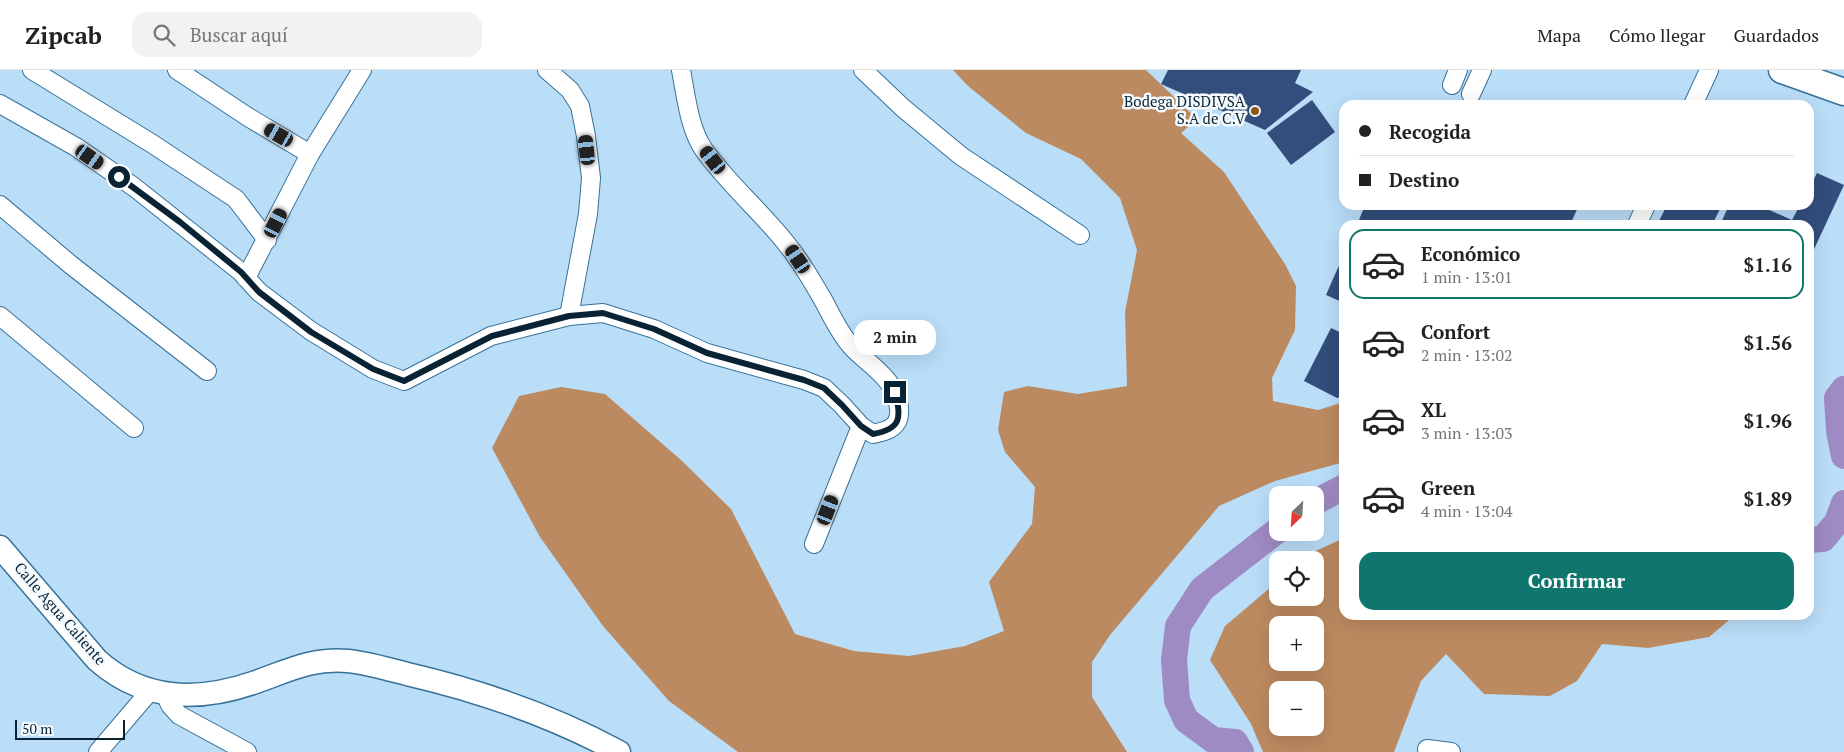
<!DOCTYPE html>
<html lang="es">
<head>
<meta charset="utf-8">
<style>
  :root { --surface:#fff; --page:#f2f2f2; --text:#222; --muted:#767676; --line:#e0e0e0; --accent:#0f766e }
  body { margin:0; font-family:"PT Serif",serif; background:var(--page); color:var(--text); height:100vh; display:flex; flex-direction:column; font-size:19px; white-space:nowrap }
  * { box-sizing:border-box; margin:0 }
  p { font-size:16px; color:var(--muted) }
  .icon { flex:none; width:28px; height:28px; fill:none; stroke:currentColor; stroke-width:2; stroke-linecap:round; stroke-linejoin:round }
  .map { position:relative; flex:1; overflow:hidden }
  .drawer { position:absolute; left:1339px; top:150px; width:475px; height:400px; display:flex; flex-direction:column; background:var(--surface); border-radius:15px; box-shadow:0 5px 20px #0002 }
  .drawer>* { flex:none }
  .guide { position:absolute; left:1339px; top:30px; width:475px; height:110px; border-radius:15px; box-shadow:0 5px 20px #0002; display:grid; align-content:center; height:110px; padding:0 20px; background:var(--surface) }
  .needle { width:32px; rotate:205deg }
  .controls { position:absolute; left:1269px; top:416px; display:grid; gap:10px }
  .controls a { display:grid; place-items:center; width:55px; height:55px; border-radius:10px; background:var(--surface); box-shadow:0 5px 20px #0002; font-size:25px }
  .scale { position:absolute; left:15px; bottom:12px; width:110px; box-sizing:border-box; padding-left:5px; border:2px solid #0a2334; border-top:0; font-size:14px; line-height:18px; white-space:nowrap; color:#0a2334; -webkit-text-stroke:4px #f4fafe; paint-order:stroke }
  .end { position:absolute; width:22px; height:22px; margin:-11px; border:6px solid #0a2334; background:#fff; box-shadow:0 0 0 2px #fff }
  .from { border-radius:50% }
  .bubble { position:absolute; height:35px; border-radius:15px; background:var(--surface); box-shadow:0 5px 20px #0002; font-size:16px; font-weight:700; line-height:35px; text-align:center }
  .car { position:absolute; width:15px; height:30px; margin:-15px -8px; border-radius:6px; box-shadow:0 0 4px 1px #0007; background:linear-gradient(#222 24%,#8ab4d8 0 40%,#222 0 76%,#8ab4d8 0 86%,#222 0) }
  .guide b { display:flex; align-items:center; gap:18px; height:48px; font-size:19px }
  .guide b+b { border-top:1px solid var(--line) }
  .guide i { width:12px; height:12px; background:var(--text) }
  ul { padding:9px 0 0; list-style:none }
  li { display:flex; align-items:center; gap:15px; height:70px; margin:0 10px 8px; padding:0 10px; border:2px solid transparent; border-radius:15px }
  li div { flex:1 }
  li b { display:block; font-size:19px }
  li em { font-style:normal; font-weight:700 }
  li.current { border-color:var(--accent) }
  li>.icon { width:45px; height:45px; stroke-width:1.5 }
  .primary-button { display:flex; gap:10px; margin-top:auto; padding:10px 20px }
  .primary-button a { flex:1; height:58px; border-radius:15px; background:var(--accent); color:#fff; font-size:20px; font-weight:700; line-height:58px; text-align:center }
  header { display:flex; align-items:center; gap:30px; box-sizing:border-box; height:70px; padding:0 25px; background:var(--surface); border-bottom:1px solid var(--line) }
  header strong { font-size:24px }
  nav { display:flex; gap:28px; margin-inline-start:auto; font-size:18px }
  .search { width:350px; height:45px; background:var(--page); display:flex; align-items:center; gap:12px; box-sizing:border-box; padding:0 18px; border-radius:15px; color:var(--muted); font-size:19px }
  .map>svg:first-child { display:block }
  .forest { fill:#bc8a60; fill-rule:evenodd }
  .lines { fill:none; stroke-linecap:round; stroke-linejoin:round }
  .river { stroke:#9f8bc3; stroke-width:26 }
  .building { fill:#334e7c }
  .minor-casing { stroke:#37729a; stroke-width:20 }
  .major-casing { stroke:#37729a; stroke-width:25 }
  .highway-casing { stroke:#37729a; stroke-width:29 }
  .minor { stroke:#fff; stroke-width:18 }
  .major { stroke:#fff; stroke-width:22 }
  .highway { stroke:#fff; stroke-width:26 }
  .route { stroke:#0a2334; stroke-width:6 }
  .poi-dot { fill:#8f5313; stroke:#f4fafe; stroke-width:2 }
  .labels { text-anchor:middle; stroke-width:5; stroke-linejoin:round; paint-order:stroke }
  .poi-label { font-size:15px; fill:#0a2334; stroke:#f4fafe; text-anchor:end }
  .street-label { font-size:15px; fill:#0a2334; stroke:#f4fafe }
</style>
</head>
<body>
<header>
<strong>Zipcab</strong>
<div class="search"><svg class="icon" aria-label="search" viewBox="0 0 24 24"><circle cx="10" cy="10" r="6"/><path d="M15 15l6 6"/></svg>Buscar aquí</div>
<nav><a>Mapa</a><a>Cómo llegar</a><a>Guardados</a></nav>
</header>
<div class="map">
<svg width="1844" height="682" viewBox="0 0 1844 682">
  <rect width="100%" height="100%" fill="#baddf8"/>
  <g class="forest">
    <polygon points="953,0 1146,0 1197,49 1181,63 1224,102 1285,194 1296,216 1295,260 1272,308 1273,331 1318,340 1344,332 1344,392 1275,411 1219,436 1110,565 1092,592 1092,627 1127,682 738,682 669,631 603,556 540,467 492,378 519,326 561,317 605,324 681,390 731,439 795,564 854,581 909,586 965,576 1004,561 989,512 1032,454 1035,417 1005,382 998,360 1004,322 1028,316 1078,324 1127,316 1125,242 1137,180 1120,128 1081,89 1026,63 968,16"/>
    <path d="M1344,468V545H1735L1709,567L1648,578L1602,574L1577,611L1550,626L1484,624L1446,584L1421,611L1394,682H1263L1251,654L1210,590L1225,556L1277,512L1278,528H1315V490H1302L1309,484ZM1278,555H1315V592H1278ZM1278,620H1315V658H1278Z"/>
  </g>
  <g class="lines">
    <g class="river">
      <polyline points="1844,319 1837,328 1839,361 1844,386"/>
      <polyline points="1315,432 1344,417"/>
      <polyline points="1809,470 1823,469 1837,452 1844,433"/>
      <polyline points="1241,682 1235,672 1213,670 1186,650 1177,630 1174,590 1178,556 1202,519 1278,460"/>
    </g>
  </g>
  <g class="building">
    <polygon points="1168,0 1301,0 1295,13 1313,22 1265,60 1161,14"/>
    <polygon points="1312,30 1335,62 1291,95 1267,63"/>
    <polygon points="1817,103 1844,115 1809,190 1809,155 1720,155 1729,135 1758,135 1792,150 1800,135 1809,135 1809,119"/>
    <polygon points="1365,135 1470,135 1475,137 1476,135 1579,135 1570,155 1357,155"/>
    <polygon points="1667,135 1722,135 1712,155 1657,155"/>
    <polygon points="1344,184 1344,233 1326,225"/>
    <polygon points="1331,258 1344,264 1344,326 1337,328 1304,311"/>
  </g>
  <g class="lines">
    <defs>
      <g id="minor">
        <polyline points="32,0 151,73 236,129 267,170"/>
        <polyline points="177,0 248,47 310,84"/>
        <polyline points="547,0 570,20 580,36 586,66 591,108 588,144 569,246"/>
        <polyline points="863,0 903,38 961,86 1080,165"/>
        <polyline points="1452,15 1458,0"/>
        <polyline points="1471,24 1482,0"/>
        <path d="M0,34L76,77L134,117L241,202L259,222L311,261L373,299L404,311L491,266L569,246L603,243L654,259L707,283L804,310L824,318L842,335L861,356L873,364C888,361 901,357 899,338C896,309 870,296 852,277C839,263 831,244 822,228C812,211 802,193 789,177C763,143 729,115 704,80C689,58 686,26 681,0"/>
        <polyline points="1693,35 1709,0"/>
        <polyline points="0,135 71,195 207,301"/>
        <polyline points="1637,155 1646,135"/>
        <polyline points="246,208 310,84 362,0"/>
        <polyline points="0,246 134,358"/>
        <polyline points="814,474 861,356"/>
        <polyline points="165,623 170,635 179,645 247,682"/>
        <polyline points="1427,679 1451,682"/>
        <polyline points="98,682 150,621"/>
      </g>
      <path id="major" d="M0,477L97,590C143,631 197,632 253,613C288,601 310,588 348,591C367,593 388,599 407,604C480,621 553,646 619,682"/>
      <polyline id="highway" points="1782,0 1844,22"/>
    </defs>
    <use href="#minor" class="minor-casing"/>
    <use href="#major" class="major-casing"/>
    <use href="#highway" class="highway-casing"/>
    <use href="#minor" class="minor"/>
    <use href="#major" class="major"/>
    <use href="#highway" class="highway"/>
  </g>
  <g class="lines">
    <path class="route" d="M119,107L180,152L241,202L259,222L311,262L373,299L404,311L492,266L569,246L603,243L654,259L707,283L804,310L824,318L842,335L861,356L873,364C901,359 902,348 895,322"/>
  </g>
  <circle class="poi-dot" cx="1255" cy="41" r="5"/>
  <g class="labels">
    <g class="poi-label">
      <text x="1245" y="37">Bodega DISDIVSA<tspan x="1245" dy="17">S.A de C.V</tspan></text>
    </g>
    <g class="street-label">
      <text transform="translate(60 544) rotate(49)" y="5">Calle Agua Caliente</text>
    </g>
  </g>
</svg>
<div class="controls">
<a><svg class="needle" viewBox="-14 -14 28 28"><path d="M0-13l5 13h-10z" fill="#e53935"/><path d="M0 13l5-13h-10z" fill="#767676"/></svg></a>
<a><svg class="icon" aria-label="locate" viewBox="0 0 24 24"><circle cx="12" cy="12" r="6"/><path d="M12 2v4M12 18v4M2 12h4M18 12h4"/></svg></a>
<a>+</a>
<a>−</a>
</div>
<div class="scale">50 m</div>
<i class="end from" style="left:119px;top:107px"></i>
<i class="end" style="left:895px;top:322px"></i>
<div class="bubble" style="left:854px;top:250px;width:82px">2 min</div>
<i class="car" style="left:279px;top:65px;rotate:300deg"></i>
<i class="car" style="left:587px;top:80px;rotate:354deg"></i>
<i class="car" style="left:90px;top:87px;rotate:125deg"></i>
<i class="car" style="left:713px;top:90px;rotate:322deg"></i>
<i class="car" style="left:276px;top:153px;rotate:27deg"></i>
<i class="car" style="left:798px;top:189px;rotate:326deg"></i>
<i class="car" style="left:828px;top:440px;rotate:21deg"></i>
<div class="guide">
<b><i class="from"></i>Recogida</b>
<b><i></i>Destino</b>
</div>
<section class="drawer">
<ul>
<li class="current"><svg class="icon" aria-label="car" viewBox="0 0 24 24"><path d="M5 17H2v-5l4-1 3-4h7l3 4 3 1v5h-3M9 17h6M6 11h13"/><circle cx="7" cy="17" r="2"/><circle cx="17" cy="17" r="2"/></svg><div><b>Económico</b><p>1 min · 13:01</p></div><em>$1.16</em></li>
<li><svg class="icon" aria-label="car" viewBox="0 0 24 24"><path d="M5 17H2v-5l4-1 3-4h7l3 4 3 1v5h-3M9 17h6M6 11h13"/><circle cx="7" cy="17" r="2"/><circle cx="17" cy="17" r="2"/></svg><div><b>Confort</b><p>2 min · 13:02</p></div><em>$1.56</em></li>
<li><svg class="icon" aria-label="car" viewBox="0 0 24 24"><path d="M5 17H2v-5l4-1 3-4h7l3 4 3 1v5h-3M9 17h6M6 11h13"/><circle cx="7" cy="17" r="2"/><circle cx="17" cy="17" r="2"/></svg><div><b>XL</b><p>3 min · 13:03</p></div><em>$1.96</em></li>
<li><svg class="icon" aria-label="car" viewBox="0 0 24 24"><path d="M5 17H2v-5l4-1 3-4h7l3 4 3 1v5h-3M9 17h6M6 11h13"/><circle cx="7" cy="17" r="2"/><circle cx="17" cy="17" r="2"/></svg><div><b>Green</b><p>4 min · 13:04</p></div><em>$1.89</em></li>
</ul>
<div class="primary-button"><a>Confirmar</a></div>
</section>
</div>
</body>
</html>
